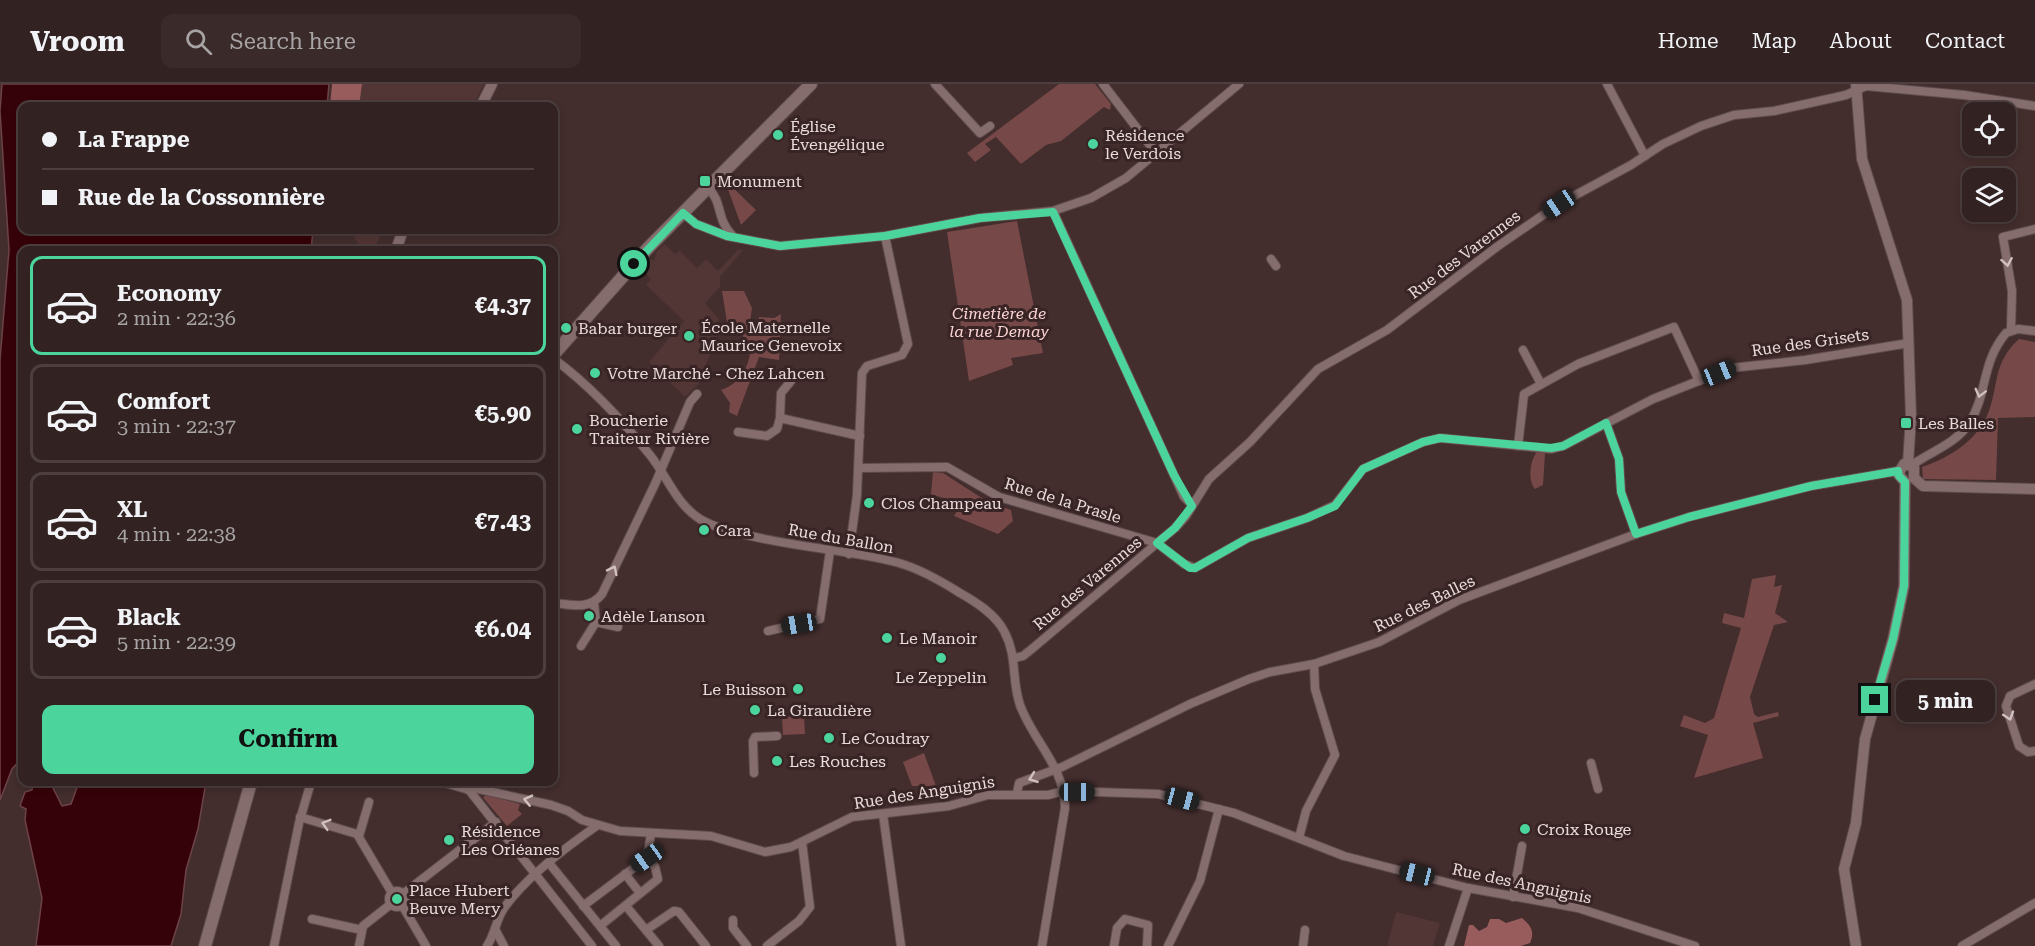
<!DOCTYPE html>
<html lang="en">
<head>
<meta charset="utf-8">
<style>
  :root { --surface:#322222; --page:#3a2a2a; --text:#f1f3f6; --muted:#a8a4a5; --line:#4d3f40; --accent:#4bd49b }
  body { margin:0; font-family:"Roboto Serif",serif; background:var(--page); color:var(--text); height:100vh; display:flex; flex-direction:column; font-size:22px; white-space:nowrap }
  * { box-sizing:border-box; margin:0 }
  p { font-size:20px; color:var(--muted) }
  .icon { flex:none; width:33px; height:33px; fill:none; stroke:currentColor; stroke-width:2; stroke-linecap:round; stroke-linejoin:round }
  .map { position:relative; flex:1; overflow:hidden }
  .drawer { position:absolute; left:18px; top:162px; width:540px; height:540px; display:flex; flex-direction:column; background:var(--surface); border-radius:12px; box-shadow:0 3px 9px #0003,0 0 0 2px var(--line) }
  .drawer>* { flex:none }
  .banner { position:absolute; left:18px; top:18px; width:540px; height:132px; border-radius:12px; box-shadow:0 3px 9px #0003,0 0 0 2px var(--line); display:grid; align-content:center; height:132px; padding:0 24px; background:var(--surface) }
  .tools { position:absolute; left:1962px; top:18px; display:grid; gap:12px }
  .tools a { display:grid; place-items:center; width:54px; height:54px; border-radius:12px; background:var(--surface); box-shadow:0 3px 9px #0003,0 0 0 2px var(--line); font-size:30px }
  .end { position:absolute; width:27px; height:27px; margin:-14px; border:8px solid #4bd49b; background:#111; box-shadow:0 0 0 3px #111 }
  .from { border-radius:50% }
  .bubble { position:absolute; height:42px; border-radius:12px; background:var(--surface); box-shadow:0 3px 9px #0003,0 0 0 2px var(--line); font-size:20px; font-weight:700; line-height:42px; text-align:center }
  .car { position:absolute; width:18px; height:36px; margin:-18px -9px; border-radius:8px; box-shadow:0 0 4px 2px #0007; background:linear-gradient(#222 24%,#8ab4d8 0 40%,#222 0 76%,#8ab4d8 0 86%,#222 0) }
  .banner b { display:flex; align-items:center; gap:21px; height:57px; font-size:22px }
  .banner b+b { border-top:2px solid var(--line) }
  .banner i { width:15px; height:15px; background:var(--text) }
  ul { padding:10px 0 0; list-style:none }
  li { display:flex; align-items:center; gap:18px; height:99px; margin:0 12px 9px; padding:0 12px; border:3px solid var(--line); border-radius:12px }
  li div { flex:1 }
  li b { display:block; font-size:22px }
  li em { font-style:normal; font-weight:700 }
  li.current { border-color:var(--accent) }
  li>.icon { width:54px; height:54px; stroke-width:1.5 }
  .button { display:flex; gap:12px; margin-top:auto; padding:12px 24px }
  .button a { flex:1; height:69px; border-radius:12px; background:var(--accent); color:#111; font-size:24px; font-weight:700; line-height:69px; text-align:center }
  header { display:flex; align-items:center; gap:36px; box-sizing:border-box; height:84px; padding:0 30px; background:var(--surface); border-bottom:2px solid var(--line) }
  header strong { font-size:28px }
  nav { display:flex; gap:33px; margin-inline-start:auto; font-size:21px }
  .search { width:420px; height:54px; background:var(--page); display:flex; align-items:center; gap:15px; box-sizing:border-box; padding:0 21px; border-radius:12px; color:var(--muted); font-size:22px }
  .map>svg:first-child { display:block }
  .built { fill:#523535 }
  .green { fill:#764848 }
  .forest { fill:#995c5d }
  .water { fill:#360209; stroke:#6c4348; stroke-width:1.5 }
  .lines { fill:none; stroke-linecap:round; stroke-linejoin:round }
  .minor-casing { stroke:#5f4c4d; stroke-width:10 }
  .tertiary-casing { stroke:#5f4c4d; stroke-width:12 }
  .secondary-casing { stroke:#5f4c4d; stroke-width:14 }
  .minor { stroke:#866d6d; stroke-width:8 }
  .tertiary { stroke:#866d6d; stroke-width:10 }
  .secondary { stroke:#866d6d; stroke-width:12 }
  .oneway { stroke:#d1c0c0 }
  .route { stroke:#4bd49b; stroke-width:8 }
  .poi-dot { fill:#4bd49b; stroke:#382424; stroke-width:2 }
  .labels { text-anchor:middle; stroke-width:6; stroke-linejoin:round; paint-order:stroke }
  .poi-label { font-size:16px; fill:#eadbdb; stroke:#382424; text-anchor:start }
  .street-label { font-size:16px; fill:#eadbdb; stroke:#382424 }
  .park-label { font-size:16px; font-style:italic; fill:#fbd3d3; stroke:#382424 }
</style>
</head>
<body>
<header>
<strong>Vroom</strong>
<div class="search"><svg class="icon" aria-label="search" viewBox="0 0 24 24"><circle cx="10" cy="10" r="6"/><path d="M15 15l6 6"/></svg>Search here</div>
<nav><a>Home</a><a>Map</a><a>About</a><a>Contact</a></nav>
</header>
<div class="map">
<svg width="2035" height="862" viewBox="0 0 2035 862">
  <rect width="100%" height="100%" fill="#432d2d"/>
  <g class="built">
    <polygon points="359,0 484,0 473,22 356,22"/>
    <polygon points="349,146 384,146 373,166 363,166"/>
    <polygon points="665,160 675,170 680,167 697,184 706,175 718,187 738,166 743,166 720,193 720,203 705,219 718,234 719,248 699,299 685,313 649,278 684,237 646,201 651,195 641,184 648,176 654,176 657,167"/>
    <polygon points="1396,828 1440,839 1433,862 1387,862"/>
  </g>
  <g class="green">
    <polygon points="1059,0 1095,0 1111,20 1110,26 1104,23 1061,57 1046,61 1021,80 996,53 985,60 991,66 975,78 967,69"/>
    <polygon points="727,98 756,126 741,141 726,100"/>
    <polygon points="1017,137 1043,269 1011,274 1013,281 969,297 947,148"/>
    <path d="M722,207H744L752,224L750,238L757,239L759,233L774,234L781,230L779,276L759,273L737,332L729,328L730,319L721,306C741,299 749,283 751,263L747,256L727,238Z"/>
    <path d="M2019,255L2035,258V333L1998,334L1996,396L1923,395L1922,383C1948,374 1975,358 1987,332C2000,301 1991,281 2019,255Z"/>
    <path d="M1539,366L1545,369L1543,401L1535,405C1527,397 1530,373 1539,366Z"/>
    <polygon points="933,388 943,389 988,418 1011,426 1013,437 998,450 954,432 961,420 931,410"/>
    <polygon points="1776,491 1774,503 1782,501 1775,529 1788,538 1774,541 1750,613 1754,630 1758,633 1778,628 1779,632 1753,639 1763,674 1694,694 1708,651 1680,642 1684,631 1705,639 1714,634 1741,544 1722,539 1724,529 1744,534 1752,495"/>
    <polygon points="804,631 805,650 783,651 782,633"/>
    <polygon points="924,669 936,702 912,702 903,678"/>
    <polygon points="487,711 520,720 518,726 522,730 507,742 485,716 483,713"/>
  </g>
  <g class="forest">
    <polygon points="332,0 362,0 359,22 330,22"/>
    <path d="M1522,834C1531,842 1535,847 1530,859L1521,862H1464L1469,841H1473L1479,847L1487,843L1490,835H1499L1506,839Z"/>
  </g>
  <g class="water">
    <polygon points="2,0 329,0 327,22 22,22 22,146 313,146 311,166 22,166 22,674 12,685 0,716 0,276 9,166 0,27"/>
    <polygon points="33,698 50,698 62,722 71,720 79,698 138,698 142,702 148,702 150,698 206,698 198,745 186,786 181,830 171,862 36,862 42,814 25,736 26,725 20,722 25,708 32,706"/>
  </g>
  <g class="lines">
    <defs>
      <g id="minor">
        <polyline points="935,0 980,49 990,42"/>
        <polyline points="1103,0 1156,69"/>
        <polyline points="1607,0 1645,72"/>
        <path d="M708,104C723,118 716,135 732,151"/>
        <polyline points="1053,127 1184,413 1192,421"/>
        <polyline points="683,129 696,140 727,152 780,162 885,152 980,134 1053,127 1091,114 1126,94 1239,0"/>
        <polyline points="1271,175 1276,182"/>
        <polyline points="2011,246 2012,207 2003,153 2035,145"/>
        <polyline points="1523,266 1541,300"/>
        <path d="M554,275C589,301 622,336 650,371C667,392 676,420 700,435C715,444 734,448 751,452C800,464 850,466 899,479C920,485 941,497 960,509C976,518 995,530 1004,547C1018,573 1011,595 1020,621C1033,657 1065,683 1065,724L1042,862"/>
        <polyline points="791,297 781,309 780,334 860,352"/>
        <polyline points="1606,339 1619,375 1621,408 1636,450"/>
        <polyline points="738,348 767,352 777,345 780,334"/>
        <polyline points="1518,362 1524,310 1578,280 1674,243 1699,297"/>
        <path d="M1912,381C1932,367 1956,360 1970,338C1988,308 1981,279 2006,249L2018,245L2035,247"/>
        <polyline points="859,384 947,383 999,413 1157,459 1184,480 1195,484 1248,454 1307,434 1335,421 1363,385 1423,358 1440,354 1551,365 1563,362 1653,315 1731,284 1805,276 1909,259"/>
        <polyline points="849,470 857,411 862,289 867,282 902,271 908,260 885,152"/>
        <path d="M554,519C571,521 590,526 602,510L655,400L690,318L697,310"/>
        <polyline points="596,538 618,543"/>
        <polyline points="768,547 820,535 830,467"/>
        <polyline points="581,562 596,538 594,519"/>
        <polyline points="1015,574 1023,572 1033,564 1175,444 1186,432 1209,395 1250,358 1318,285 1387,246 1498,162 1559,120 1631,81 1663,60 1701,42 1734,31 1774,27 1846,11 1866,2 1964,11 2035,22"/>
        <polyline points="2035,600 2010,612 2006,622 2019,662 2028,668 2035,667"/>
        <polyline points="1591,679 1598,705"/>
        <polyline points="754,689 753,657 755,653 777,652"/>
        <polyline points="442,698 469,706 474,704 551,721 568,727 582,736 620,747 711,752 765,768 791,763 852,733 949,722 988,711 1048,711 1064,707 1158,710 1234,729 1344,772 1468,804 1578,824 1695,862"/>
        <polyline points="469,706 592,862"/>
        <polyline points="1017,709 1019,699 1062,683 1190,620 1249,595 1270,588 1314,580 1379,558 1459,516 1636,450 1689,433 1811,402 1898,387"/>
        <polyline points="883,730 901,862"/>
        <polyline points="300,733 357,750 392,809"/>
        <polyline points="359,752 369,718"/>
        <polyline points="1299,754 1306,727 1335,671 1315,605 1314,580"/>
        <polyline points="549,779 616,862"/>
        <polyline points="625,790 640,809"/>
        <circle cx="397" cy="815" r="8"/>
        <polyline points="403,810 496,738"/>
        <polyline points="1513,813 1522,762"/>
        <polyline points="402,821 426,862"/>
        <polyline points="583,822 647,774 651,750"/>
        <polyline points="626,822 659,862"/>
        <polyline points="312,835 362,846"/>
        <polyline points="733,836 733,844 747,862"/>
        <polyline points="600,842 658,795 655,783 647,774"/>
        <polyline points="495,845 504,862"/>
        <polyline points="646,846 674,827 679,828 706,862"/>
        <polyline points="274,862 299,739 311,698"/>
        <polyline points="359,862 363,842 391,820"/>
        <path d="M487,862C495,850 496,836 504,824C527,792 566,763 598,741"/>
        <polyline points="767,862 799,837 810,823 802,758"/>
        <polyline points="1114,862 1117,844 1125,835 1148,841 1147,862"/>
        <polyline points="1168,862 1200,797 1219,725"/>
        <polyline points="1303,862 1305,846"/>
        <polyline points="1449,862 1468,804"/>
        <polyline points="1962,862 2035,819"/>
      </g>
      <g id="tertiary">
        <polyline points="1856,0 1862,75 1907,216 1911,333 1908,380"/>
        <polyline points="481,22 492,0"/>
        <polyline points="396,166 403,146"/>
        <polyline points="1914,394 1923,402 2035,405"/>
        <polyline points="1905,398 1898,390 1904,380 1914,383 1914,394"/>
        <polyline points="1856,862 1844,785 1856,739 1865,655 1893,555 1904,502 1905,398"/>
      </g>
      <g id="secondary">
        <polyline points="554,270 649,163 811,0"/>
        <polyline points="205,862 251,698"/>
      </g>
    </defs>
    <use href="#minor" class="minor-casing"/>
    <use href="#tertiary" class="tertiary-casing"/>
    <use href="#secondary" class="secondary-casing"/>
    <use href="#minor" class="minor"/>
    <use href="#tertiary" class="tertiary"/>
    <use href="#secondary" class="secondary"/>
  </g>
  <defs><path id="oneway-chevron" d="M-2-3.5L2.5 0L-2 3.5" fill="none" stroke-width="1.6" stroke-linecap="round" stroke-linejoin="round" transform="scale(1.5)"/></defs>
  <g class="oneway">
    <use href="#oneway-chevron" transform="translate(2007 178) rotate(80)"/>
    <use href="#oneway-chevron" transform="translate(1980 309) rotate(104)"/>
    <use href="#oneway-chevron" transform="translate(613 486) rotate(-64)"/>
    <use href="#oneway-chevron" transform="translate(2009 632) rotate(72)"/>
    <use href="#oneway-chevron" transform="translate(1033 694) rotate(160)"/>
    <use href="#oneway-chevron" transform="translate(528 716) rotate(-167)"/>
    <use href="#oneway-chevron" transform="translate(326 740) rotate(-163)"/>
  </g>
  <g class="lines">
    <polyline class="route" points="634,180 683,129 696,140 727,152 780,162 885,152 980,134 1053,128 1174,391 1192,422 1175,444 1157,459 1190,484 1195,484 1248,454 1307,434 1335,422 1363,385 1423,358 1440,354 1551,364 1563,362 1606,339 1619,375 1621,408 1636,450 1689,433 1811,402 1898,387 1899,392 1905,398 1904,502 1893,555 1875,616"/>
  </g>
  <g class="poi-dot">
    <circle cx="778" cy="51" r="6"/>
    <circle cx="1093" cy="60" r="6"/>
    <rect x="699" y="91" width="12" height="12" rx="3"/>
    <circle cx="566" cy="244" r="6"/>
    <circle cx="689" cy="252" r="6"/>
    <circle cx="595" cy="289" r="6"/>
    <rect x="1900" y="333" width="12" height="12" rx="3"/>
    <circle cx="577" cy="345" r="6"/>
    <circle cx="869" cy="419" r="6"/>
    <circle cx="704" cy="446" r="6"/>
    <circle cx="589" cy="532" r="6"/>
    <circle cx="887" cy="554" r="6"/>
    <circle cx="941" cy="574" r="6"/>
    <circle cx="798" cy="605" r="6"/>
    <circle cx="755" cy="626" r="6"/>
    <circle cx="829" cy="654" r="6"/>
    <circle cx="777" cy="677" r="6"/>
    <circle cx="1525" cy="745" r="6"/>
    <circle cx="449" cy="756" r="6"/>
    <circle cx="397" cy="815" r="6"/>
  </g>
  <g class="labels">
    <g class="poi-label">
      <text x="790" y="48">Église<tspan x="790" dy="18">Évengélique</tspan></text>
      <text x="1105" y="57">Résidence<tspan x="1105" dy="18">le Verdois</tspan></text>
      <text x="717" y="103">Monument</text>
      <text x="701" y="249">École Maternelle<tspan x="701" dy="18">Maurice Genevoix</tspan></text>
      <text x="578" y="250">Babar burger</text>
      <text x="607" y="295">Votre Marché - Chez Lahcen</text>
      <text x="589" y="342">Boucherie<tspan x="589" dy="18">Traiteur Rivière</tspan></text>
      <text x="1918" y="345">Les Balles</text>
      <text x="881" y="425">Clos Champeau</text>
      <text x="716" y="452">Cara</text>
      <text x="601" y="538">Adèle Lanson</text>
      <text x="899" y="560">Le Manoir</text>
      <text x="941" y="599" text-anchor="middle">Le Zeppelin</text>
      <text x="786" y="611" text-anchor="end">Le Buisson</text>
      <text x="767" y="632">La Giraudière</text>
      <text x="841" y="660">Le Coudray</text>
      <text x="789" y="683">Les Rouches</text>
      <text x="1537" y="751">Croix Rouge</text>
      <text x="461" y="753">Résidence<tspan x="461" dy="18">Les Orléanes</tspan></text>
      <text x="409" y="812">Place Hubert<tspan x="409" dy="18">Beuve Mery</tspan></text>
    </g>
    <g class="street-label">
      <text transform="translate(1464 170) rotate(-37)" y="6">Rue des Varennes</text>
      <text transform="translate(1810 258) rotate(-8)" y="6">Rue des Grisets</text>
      <text transform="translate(1063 416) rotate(17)" y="6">Rue de la Prasle</text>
      <text transform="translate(841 454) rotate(10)" y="6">Rue du Ballon</text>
      <text transform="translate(1087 499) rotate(-40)" y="6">Rue des Varennes</text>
      <text transform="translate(1424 519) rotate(-26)" y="6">Rue des Balles</text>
      <text transform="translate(924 708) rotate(-9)" y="6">Rue des Anguignis</text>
      <text transform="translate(1522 799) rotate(12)" y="6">Rue des Anguignis</text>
    </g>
    <g class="park-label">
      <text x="999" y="235">Cimetière de<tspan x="999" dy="18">la rue Demay</tspan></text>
    </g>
  </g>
</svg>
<div class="tools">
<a><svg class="icon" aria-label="locate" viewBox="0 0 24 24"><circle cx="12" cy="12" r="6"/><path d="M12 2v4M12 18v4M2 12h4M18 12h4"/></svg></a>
<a><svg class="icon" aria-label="layers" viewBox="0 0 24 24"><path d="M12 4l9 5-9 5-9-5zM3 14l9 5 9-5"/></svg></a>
</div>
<i class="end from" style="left:634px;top:180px"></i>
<i class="end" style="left:1875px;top:616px"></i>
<div class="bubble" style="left:1896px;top:596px;width:99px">5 min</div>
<i class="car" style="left:1559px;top:120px;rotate:236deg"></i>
<i class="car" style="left:1719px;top:289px;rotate:68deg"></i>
<i class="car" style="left:799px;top:540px;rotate:261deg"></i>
<i class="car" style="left:1077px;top:708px;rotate:90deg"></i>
<i class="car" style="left:1182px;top:715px;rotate:105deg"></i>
<i class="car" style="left:647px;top:774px;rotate:235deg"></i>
<i class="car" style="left:1417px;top:790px;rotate:284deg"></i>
<div class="banner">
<b><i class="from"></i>La Frappe</b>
<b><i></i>Rue de la Cossonnière</b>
</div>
<section class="drawer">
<ul>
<li class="current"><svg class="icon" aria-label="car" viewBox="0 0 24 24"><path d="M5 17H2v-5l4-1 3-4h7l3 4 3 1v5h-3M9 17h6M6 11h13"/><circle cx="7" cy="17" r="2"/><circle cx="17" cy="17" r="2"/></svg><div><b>Economy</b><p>2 min · 22:36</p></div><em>€4.37</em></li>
<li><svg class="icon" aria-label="car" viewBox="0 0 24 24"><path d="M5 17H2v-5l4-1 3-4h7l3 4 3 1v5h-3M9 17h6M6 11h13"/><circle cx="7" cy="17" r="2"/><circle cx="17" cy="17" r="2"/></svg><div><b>Comfort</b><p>3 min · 22:37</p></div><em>€5.90</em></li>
<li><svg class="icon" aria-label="car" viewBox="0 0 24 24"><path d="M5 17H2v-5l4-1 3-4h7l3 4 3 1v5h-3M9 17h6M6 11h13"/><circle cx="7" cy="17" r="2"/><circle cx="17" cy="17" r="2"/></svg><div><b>XL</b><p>4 min · 22:38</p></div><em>€7.43</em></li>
<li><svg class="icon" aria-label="car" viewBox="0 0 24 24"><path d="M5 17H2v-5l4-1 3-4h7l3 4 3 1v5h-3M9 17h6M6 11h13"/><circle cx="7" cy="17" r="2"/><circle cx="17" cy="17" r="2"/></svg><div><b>Black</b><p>5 min · 22:39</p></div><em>€6.04</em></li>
</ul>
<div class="button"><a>Confirm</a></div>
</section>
</div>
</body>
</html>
